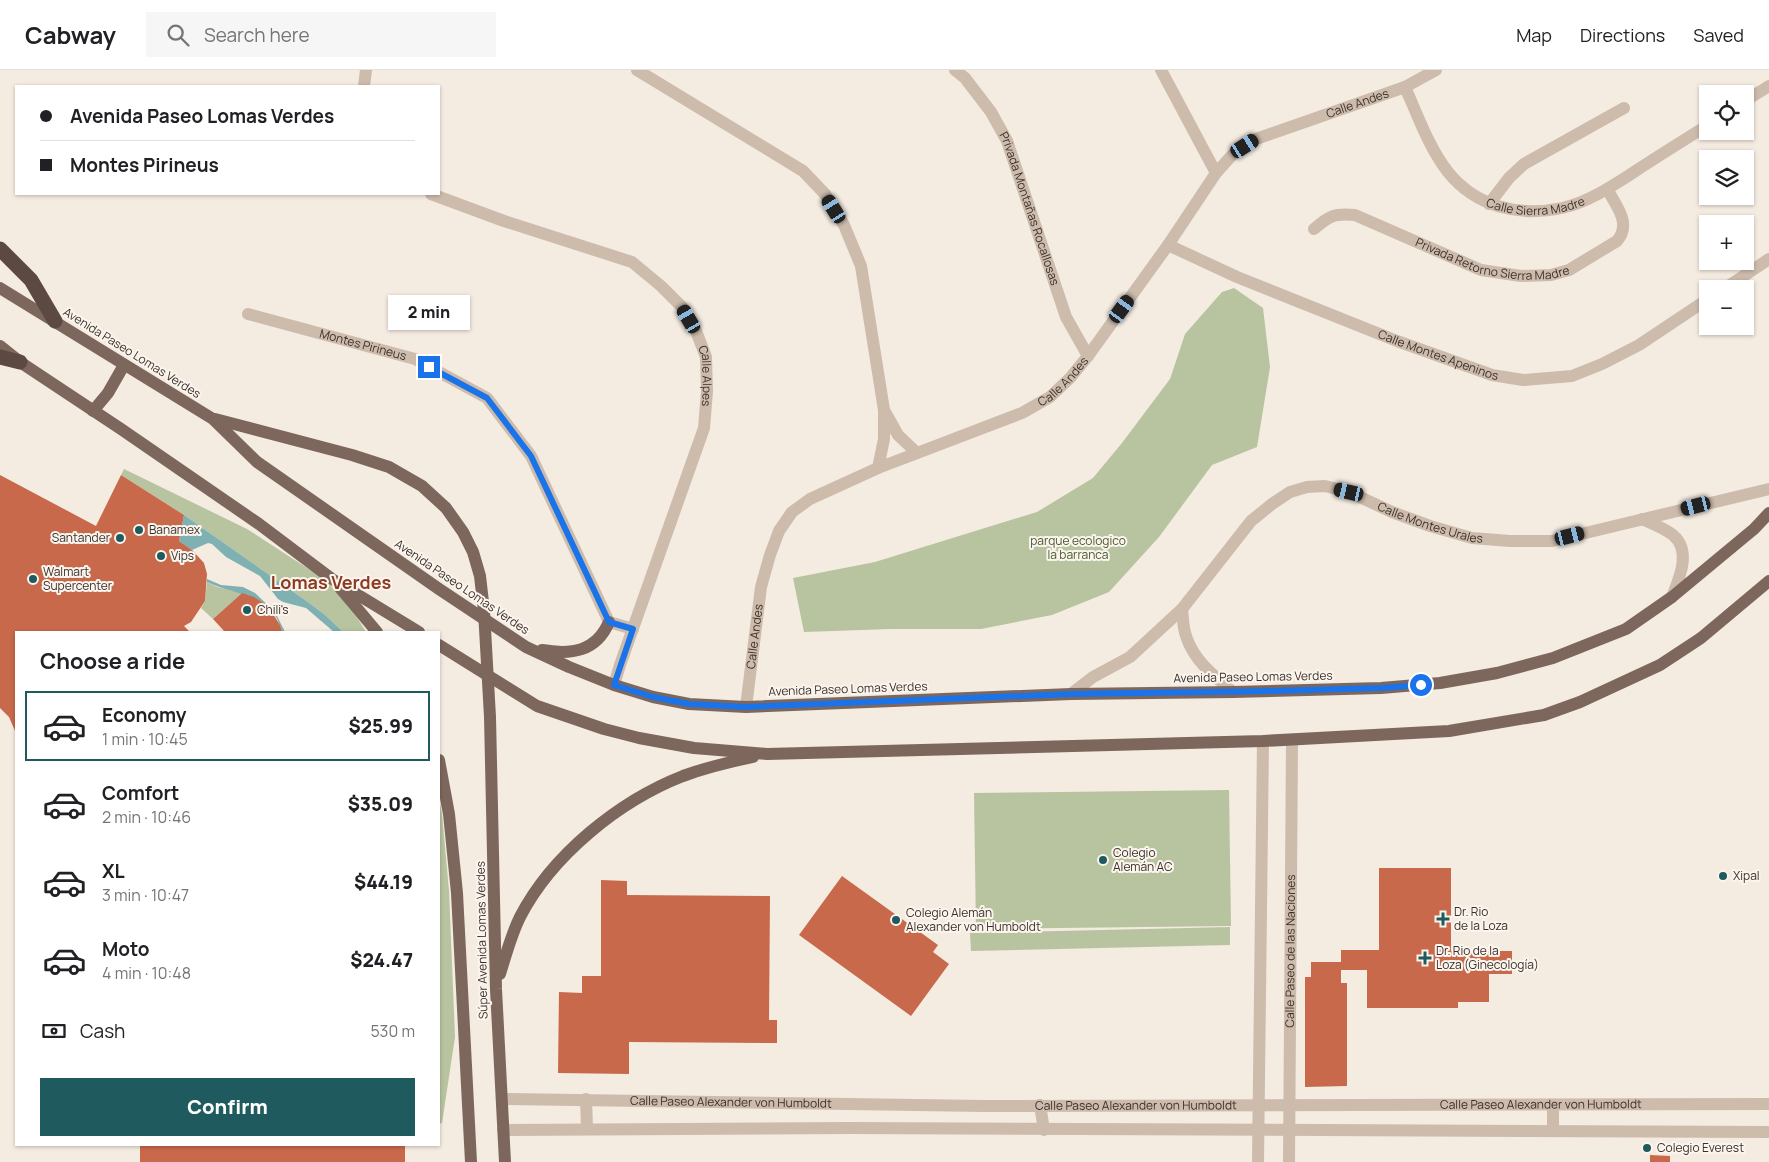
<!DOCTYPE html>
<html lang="en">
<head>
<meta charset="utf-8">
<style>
  :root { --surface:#fff; --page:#f6f6f6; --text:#202124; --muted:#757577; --line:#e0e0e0; --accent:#1f5a5e }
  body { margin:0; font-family:Manrope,sans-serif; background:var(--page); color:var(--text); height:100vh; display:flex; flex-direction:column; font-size:19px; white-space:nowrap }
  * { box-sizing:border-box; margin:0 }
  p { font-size:16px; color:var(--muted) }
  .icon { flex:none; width:28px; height:28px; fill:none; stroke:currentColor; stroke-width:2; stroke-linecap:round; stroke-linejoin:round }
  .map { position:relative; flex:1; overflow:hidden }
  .panel { position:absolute; left:15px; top:561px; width:425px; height:515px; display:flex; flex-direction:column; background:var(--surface); border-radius:0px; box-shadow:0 1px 4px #0004 }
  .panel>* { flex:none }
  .guide { position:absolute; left:15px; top:15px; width:425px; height:110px; border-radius:0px; box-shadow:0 1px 4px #0004; display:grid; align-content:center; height:110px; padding:0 25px; background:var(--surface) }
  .fabs { position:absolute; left:1699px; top:15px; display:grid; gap:10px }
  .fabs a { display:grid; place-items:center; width:55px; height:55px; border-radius:0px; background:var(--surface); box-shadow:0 1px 4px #0004; font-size:25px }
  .end { position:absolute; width:22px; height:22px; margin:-11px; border:6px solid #1a73e8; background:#fff; box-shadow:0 0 0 2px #fff }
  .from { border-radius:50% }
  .bubble { position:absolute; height:35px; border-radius:0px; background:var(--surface); box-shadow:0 1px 4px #0004; font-size:16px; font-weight:800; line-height:35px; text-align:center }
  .car { position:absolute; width:15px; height:30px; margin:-15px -8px; border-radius:6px; box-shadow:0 0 4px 1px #0007; background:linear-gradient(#222 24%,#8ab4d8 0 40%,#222 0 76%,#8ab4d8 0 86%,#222 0) }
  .guide b { display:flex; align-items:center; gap:18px; height:48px; font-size:19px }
  .guide b+b { border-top:1px solid var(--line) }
  .guide i { width:12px; height:12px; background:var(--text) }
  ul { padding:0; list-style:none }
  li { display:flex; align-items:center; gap:15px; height:70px; margin:0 10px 8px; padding:0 15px; border:2px solid transparent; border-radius:0px }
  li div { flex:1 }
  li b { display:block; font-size:19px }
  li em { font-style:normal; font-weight:800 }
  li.active { border-color:var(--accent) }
  li>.icon { width:45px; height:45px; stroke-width:1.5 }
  h2 { padding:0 25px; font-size:22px; line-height:60px }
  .pay { display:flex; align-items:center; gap:12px; height:55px; padding:0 25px; font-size:19px }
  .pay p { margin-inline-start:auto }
  .primary-button { display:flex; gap:10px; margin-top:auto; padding:10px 25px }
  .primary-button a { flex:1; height:58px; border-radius:0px; background:var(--accent); color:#fff; font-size:20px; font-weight:800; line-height:58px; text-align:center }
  header { display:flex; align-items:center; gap:30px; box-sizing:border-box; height:70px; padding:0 25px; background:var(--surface); border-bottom:1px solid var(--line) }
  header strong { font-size:24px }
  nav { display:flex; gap:28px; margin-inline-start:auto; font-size:18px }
  .search { width:350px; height:45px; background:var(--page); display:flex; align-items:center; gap:12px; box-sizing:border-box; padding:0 18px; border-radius:0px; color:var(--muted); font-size:19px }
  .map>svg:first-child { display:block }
  .green { fill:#b8c4a0 }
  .water { fill:#7fb0b2 }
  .building { fill:#c8694b }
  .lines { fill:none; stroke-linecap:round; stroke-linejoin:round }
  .minor { stroke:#cdbbac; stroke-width:12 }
  .major { stroke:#7d675c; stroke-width:12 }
  .highway { stroke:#5c4a42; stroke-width:15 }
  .route { stroke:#1a73e8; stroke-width:6 }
  .poi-dot { fill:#1f5a5e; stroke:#fbf5ee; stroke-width:2 }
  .labels { text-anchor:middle; stroke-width:4; stroke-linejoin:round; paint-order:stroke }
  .street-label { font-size:12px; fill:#3b302b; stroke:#fbf5ee }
  .poi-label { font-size:12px; fill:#3b302b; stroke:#fbf5ee; text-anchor:start }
  .park-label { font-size:12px; fill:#4a5a2e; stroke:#fbf5ee }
  .district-label { font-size:18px; font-weight:bold; fill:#8c3b22; stroke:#fbf5ee }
</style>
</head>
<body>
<header>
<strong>Cabway</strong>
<div class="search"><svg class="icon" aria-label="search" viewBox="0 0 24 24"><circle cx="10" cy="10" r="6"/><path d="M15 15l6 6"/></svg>Search here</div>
<nav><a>Map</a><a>Directions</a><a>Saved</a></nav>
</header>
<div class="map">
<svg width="1769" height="1092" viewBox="0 0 1769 1092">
  <rect width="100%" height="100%" fill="#f4ebe1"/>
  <g class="green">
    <polygon points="1234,218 1263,238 1270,297 1257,377 1212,395 1159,467 1109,522 1052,545 981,559 890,559 804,562 793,508 875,492 1037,442 1093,408 1122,373 1170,309 1185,264 1222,222"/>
    <polygon points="124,399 247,459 327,511 358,549 366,562 343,562 324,544 305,530 184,445 121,405"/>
    <polygon points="207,512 217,517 242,523 213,549 201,538 205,531"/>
    <polygon points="1229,720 1231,856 976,859 974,723"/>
    <polygon points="439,729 442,744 449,821 455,967 442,1053 439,1054"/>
    <polygon points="1230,857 1230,875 971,881 970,863"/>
  </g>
  <g class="water">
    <polygon points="184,445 305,530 324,544 343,562 334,562 306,538 283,532 278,529 260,506 226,487 212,474 208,473 192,480 179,471"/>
    <path d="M207,509L221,515L243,517L255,523L275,542L285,562H282C272,522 238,527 207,512Z"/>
  </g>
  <g class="building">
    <polygon points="0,405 96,456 121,405 184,445 179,471 192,480 204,493 207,504 205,531 191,552 184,556 190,562 16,562 16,663 9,647 0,638"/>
    <polygon points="242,523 254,527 268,536 280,555 282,562 225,562 213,549"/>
    <polygon points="1379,798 1451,798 1451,881 1512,881 1512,904 1489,904 1489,932 1458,932 1458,938 1367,938 1367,900 1341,900 1341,913 1347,913 1347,1016 1305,1017 1305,907 1311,907 1311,892 1341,892 1341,880 1379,880"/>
    <polygon points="842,806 938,875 933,882 949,894 911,946 799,865"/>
    <polygon points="601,810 627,811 627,825 770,826 769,950 777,950 777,973 629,972 629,1004 558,1003 559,922 582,923 582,906 601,906"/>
    <rect x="140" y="1075" width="265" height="17"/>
    <polygon points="1650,1085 1670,1086 1670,1092 1650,1092"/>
  </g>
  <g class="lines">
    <g class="minor">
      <polyline points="637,0 803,101 825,124 844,155 861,196 884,340 884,369 878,398"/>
      <path id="s1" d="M955,0L965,8L991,42L1007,71L1066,247L1088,286"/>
      <polyline points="1161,0 1216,103"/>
      <polyline points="364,16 366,0"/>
      <path id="s2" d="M1405,17C1418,46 1429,78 1448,102C1476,137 1519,147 1562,138C1589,132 1614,115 1637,100C1660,85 1684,70 1708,55"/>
      <polyline points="1745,31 1769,16"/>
      <path id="s3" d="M431,124L504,151L632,192L661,216L682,237L696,261L706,287L707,321L704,358L620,595L614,615"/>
      <polyline points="1489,134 1509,108 1524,94 1624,38"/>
      <path id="s4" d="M1314,159C1329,146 1334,143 1355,145L1481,200L1521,206L1551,205L1569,200L1617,171C1632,154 1616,135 1607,119"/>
      <path id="s5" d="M1168,175L1237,207L1397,271L1492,305L1523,310L1572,306L1602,294L1639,275L1708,229"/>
      <polyline points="1724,219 1769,189"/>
      <path id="s6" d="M248,244L415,289L487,328L531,386L609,552L633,559"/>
      <polyline points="884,340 898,365 917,383"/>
      <path d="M1642,449C1653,454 1664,458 1673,465C1692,481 1679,509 1672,527"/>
      <path d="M1182,539C1183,548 1183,558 1186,566C1194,591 1214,606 1233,622"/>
      <path id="s7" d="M1071,624L1093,607L1130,587L1182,539L1251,451L1272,434L1290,422L1307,417L1325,416L1349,422L1392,442L1430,456L1472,468L1510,471H1552L1769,419"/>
      <path id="s8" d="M746,637L761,517L770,485L779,461L792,442L810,429L878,398L1022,343L1050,327L1070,308L1088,286L1168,175L1216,103L1234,83L1256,69L1405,17L1436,0"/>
      <path id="s9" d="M502,1029L984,1036L1769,1034"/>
      <polyline points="586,1029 587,1058"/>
      <polyline points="1040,1035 1044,1060"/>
      <polyline points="1553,1035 1553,1061"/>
      <polyline points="503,1060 849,1058 1769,1062"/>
      <polyline points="1258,1092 1263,671"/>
      <path id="s10" d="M1289,1092L1292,670"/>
    </g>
    <g class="major">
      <polyline points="0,218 213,349 257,392 439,519 526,577 569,597 614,615 653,627 689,634 746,637 1071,624 1233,622 1381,618 1440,613 1497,603 1553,588 1626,559 1672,527 1754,459 1769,443"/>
      <polyline points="0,276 20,292 121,359 259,454 332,509 419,562"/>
      <polyline points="93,341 108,323 124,295"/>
      <polyline points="215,349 352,385 389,397 422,416 446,438 463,462 473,482 480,506 484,541 490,647 496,919 505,1092"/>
      <polyline points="340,518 377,562"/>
      <polyline points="439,575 537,636 604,659 639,668 694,678 767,684 1263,671 1449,661 1544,645 1580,632 1660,595 1701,568 1769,511"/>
      <path d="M542,580C571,585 596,582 609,552"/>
      <polyline points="439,690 449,744 457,823 471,1092"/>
      <path d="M500,904C506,885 511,865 520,847C552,785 619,731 683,706C705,698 729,692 753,687"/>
    </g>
    <g class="highway">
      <polyline points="0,179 31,210 55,251"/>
      <polyline points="0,287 20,292"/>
    </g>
  </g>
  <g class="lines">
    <polyline class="route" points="429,297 487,328 531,386 609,552 633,559 614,615 653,627 689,634 746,637 1071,624 1272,621 1381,618 1421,615"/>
  </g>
  <g class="poi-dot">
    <circle cx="139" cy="460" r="5"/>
    <circle cx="120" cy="468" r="5"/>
    <circle cx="161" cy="486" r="5"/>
    <circle cx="33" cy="509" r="5"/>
    <circle cx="247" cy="540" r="5"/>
    <circle cx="1103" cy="790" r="5"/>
    <circle cx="1723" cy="806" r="5"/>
    <path d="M1440.5 841.5h5v5h5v5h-5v5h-5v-5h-5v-5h5z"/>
    <circle cx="896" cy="850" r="5"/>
    <path d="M1422.5 880.5h5v5h5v5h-5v5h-5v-5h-5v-5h5z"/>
    <circle cx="1647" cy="1078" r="5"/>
  </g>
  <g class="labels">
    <g class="street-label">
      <text dy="4" stroke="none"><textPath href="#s8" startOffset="926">Calle Andes</textPath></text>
      <text dy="4" stroke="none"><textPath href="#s2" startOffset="195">Calle Sierra Madre</textPath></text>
      <text dy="4" stroke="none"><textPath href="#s1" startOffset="160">Privada Montañas Rocallosas</textPath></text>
      <text dy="4" stroke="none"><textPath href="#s4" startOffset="192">Privada Retorno Sierra Madre</textPath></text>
      <text dy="4" stroke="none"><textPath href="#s6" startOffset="119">Montes Pirineus</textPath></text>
      <text transform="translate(132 283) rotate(32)" y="4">Avenida Paseo Lomas Verdes</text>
      <text dy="4" stroke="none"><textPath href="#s5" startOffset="292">Calle Montes Apeninos</textPath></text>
      <text dy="4" stroke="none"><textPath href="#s3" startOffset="354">Calle Alpes</textPath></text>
      <text dy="4" stroke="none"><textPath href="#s8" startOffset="506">Calle Andes</textPath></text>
      <text dy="4" stroke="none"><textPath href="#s7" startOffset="449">Calle Montes Urales</textPath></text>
      <text transform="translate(462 517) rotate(34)" y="4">Avenida Paseo Lomas Verdes</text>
      <text dy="4" stroke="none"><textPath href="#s8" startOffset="71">Calle Andes</textPath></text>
      <text transform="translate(1253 607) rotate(-1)" y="4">Avenida Paseo Lomas Verdes</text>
      <text transform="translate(848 619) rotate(-2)" y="4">Avenida Paseo Lomas Verdes</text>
      <text transform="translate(482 870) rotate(-91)" y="4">Súper Avenida Lomas Verdes</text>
      <text dy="4" stroke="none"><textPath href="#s10" startOffset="211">Calle Paseo de las Naciones</textPath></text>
      <text dy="4" stroke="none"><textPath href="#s9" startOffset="229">Calle Paseo Alexander von Humboldt</textPath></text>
      <text dy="4" stroke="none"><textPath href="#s9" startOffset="1039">Calle Paseo Alexander von Humboldt</textPath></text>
      <text dy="4" stroke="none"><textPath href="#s9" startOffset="634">Calle Paseo Alexander von Humboldt</textPath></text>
    </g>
    <g class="poi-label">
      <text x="149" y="464">Banamex</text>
      <text x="110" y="472" text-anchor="end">Santander</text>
      <text x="171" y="490">Vips</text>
      <text x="43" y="506">Walmart<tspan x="43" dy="14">Supercenter</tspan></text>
      <text x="257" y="544">Chili's</text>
      <text x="1113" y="787">Colegio<tspan x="1113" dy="14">Alemán AC</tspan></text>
      <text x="1733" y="810">Xipal</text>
      <text x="1454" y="846">Dr. Rio<tspan x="1454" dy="14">de la Loza</tspan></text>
      <text x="906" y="847">Colegio Alemán<tspan x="906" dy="14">Alexander von Humboldt</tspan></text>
      <text x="1436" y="885">Dr. Rio de la<tspan x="1436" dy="14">Loza (Ginecología)</tspan></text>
      <text x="1657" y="1082">Colegio Everest</text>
    </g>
    <g class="park-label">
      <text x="1078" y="475">parque ecologico<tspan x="1078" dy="14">la barranca</tspan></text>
    </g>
    <g class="district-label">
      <text x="331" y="519">Lomas Verdes</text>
    </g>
  </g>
</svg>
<div class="fabs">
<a><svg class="icon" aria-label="locate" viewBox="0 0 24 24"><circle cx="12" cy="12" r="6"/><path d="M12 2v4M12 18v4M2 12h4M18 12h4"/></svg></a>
<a><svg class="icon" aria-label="layers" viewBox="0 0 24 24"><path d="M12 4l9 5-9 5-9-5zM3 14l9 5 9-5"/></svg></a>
<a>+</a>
<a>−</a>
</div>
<i class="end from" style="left:1421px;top:615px"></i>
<i class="end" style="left:429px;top:297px"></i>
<div class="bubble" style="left:388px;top:225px;width:82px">2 min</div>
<i class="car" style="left:1245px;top:76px;rotate:57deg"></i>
<i class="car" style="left:834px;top:139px;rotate:328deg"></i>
<i class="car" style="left:1122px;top:239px;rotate:36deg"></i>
<i class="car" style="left:689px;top:249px;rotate:330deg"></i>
<i class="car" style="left:1349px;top:422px;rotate:283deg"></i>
<i class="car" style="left:1696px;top:436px;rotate:256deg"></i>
<i class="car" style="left:1570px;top:466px;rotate:76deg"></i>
<div class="guide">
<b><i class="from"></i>Avenida Paseo Lomas Verdes</b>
<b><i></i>Montes Pirineus</b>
</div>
<section class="panel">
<h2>Choose a ride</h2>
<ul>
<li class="active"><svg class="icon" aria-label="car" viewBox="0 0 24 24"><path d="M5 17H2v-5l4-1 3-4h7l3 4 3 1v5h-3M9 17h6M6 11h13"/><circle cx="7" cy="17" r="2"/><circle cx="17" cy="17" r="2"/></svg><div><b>Economy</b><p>1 min · 10:45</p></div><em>$25.99</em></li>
<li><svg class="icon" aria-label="car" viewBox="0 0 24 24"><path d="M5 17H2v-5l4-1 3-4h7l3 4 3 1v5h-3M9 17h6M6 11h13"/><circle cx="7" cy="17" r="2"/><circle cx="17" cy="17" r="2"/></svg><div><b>Comfort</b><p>2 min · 10:46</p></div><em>$35.09</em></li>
<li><svg class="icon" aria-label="car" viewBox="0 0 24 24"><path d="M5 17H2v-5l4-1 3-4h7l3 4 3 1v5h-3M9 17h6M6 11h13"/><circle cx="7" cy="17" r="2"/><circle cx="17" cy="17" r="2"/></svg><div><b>XL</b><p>3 min · 10:47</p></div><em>$44.19</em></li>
<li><svg class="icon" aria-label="car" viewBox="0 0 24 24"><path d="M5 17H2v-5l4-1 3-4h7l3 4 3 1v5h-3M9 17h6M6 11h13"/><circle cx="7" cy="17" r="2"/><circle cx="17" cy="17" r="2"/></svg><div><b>Moto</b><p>4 min · 10:48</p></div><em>$24.47</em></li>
</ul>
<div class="pay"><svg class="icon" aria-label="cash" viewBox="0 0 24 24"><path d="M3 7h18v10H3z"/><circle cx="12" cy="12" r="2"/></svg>Cash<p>530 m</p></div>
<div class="primary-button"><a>Confirm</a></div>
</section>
</div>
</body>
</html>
